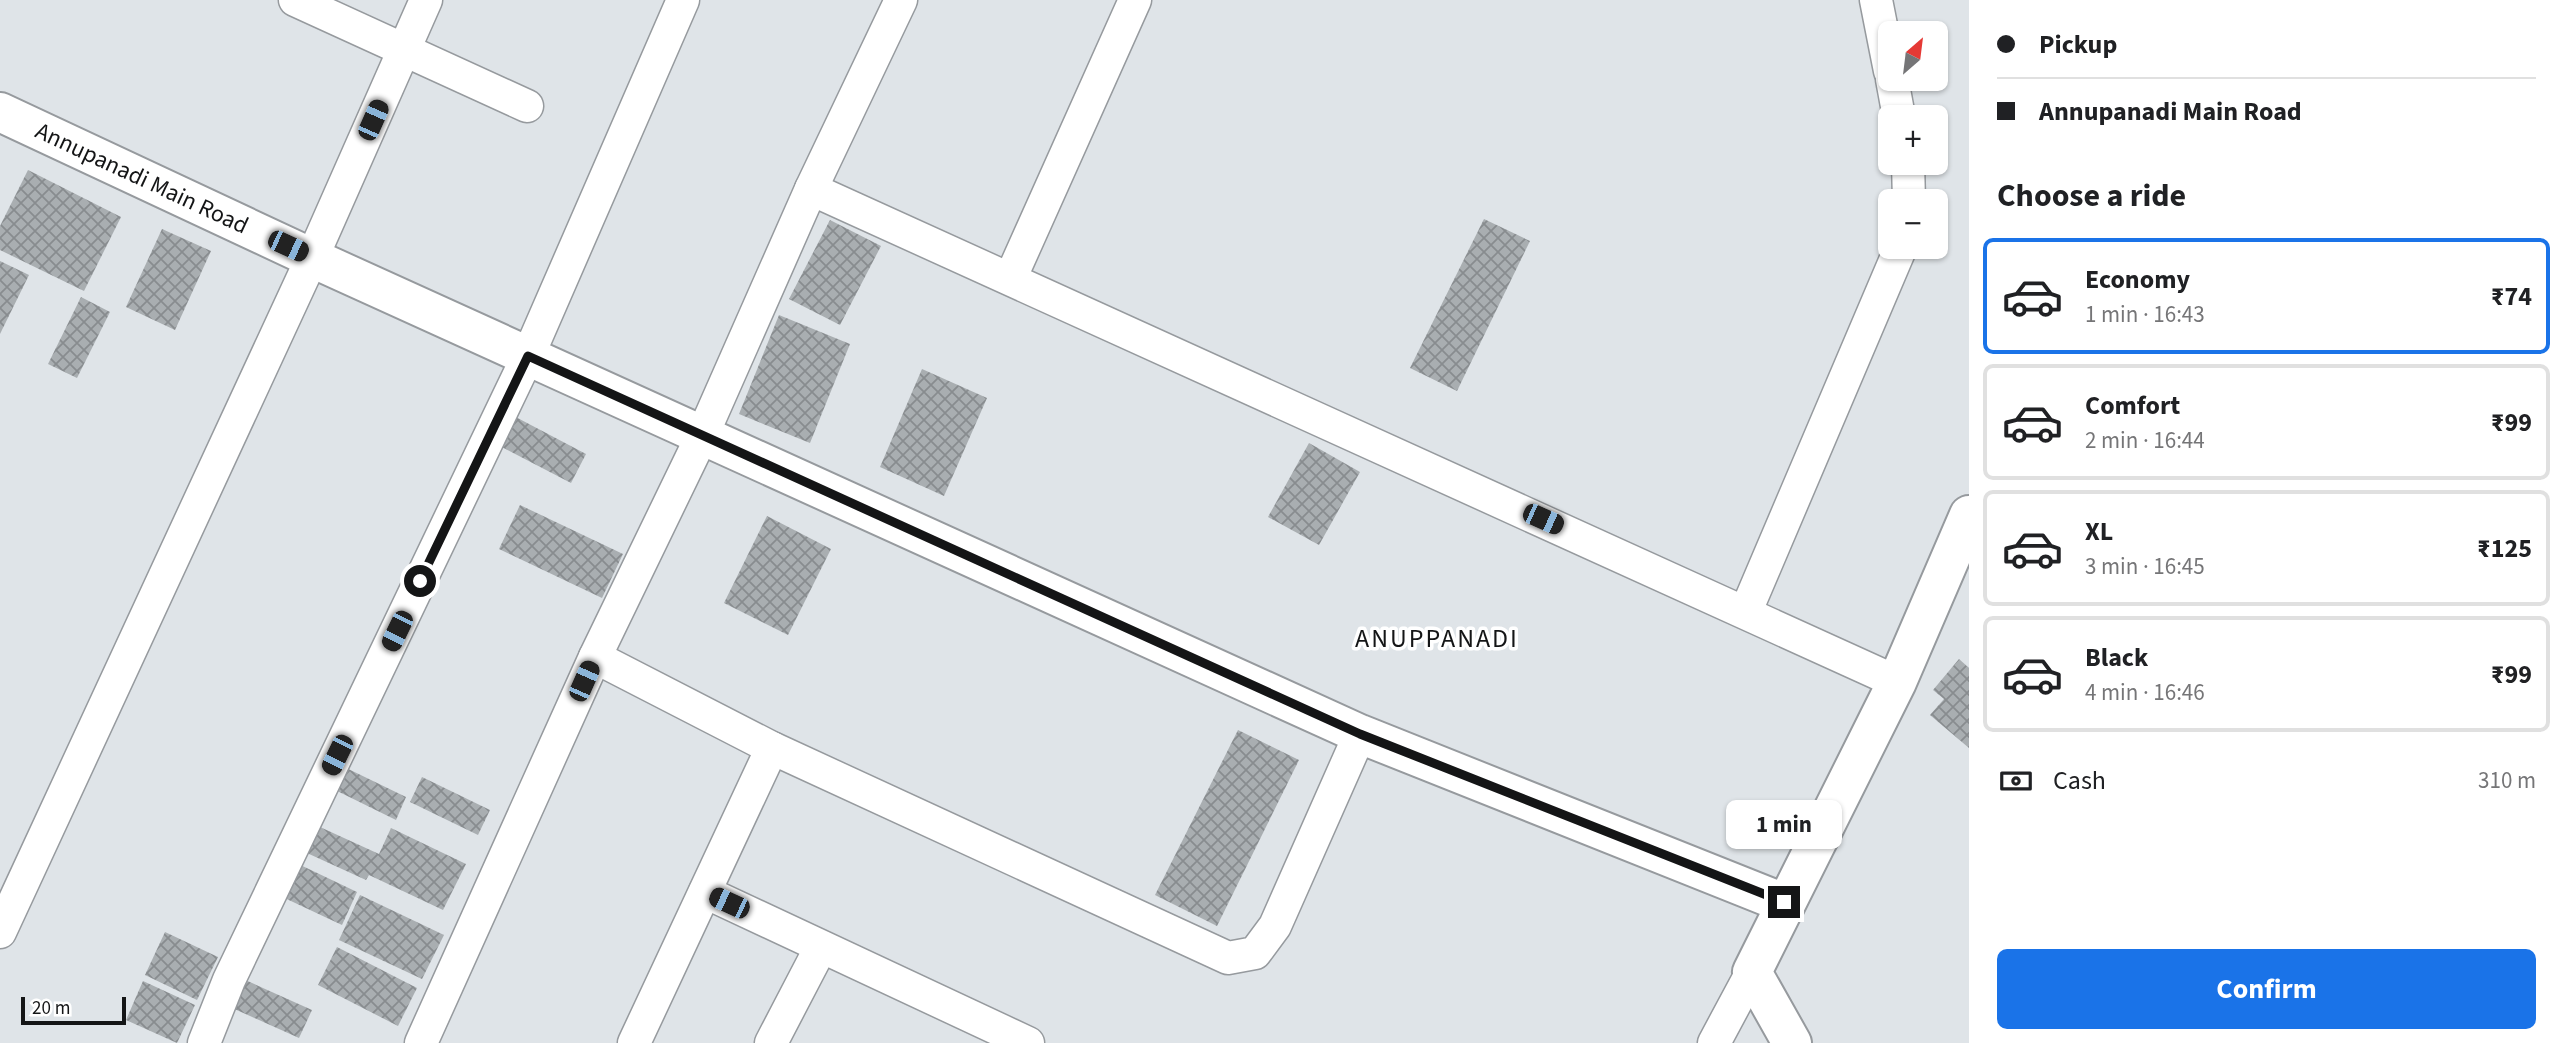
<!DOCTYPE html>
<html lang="en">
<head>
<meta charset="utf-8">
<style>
  :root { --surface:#fff; --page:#f2f2f2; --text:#202124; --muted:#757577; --line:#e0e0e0; --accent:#1a73e8 }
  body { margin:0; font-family:"Source Sans 3",sans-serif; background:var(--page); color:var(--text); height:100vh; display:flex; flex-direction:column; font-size:26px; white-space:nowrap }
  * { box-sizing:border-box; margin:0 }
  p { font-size:23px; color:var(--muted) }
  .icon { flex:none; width:38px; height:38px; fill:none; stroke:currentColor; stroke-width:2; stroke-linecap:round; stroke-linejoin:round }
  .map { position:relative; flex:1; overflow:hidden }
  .sheet { display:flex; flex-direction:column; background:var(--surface); width:595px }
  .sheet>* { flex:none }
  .top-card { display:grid; align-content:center; height:154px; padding:0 28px; background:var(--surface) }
  .needle { width:46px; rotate:28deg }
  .fabs { position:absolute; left:1878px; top:21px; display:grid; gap:14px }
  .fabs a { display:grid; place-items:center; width:70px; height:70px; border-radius:10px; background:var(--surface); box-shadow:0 2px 5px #0004; font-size:35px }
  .scale { position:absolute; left:21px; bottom:18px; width:105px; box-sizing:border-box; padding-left:7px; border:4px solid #141516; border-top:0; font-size:19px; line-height:24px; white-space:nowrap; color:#141516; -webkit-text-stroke:5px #fff; paint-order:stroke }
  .end { position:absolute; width:32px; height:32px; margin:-16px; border:9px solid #141516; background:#fff; box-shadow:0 0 0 4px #fff }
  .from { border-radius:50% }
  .bubble { position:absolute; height:49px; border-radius:10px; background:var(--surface); box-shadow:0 2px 5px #0004; font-size:23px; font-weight:700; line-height:49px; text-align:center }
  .car { position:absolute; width:21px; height:42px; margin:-21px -10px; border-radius:9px; box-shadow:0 0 5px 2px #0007; background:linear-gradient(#222 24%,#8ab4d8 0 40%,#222 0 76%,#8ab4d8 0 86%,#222 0) }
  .top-card b { display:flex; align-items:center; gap:24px; height:66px; font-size:26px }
  .top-card b+b { border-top:2px solid var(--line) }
  .top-card i { width:18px; height:18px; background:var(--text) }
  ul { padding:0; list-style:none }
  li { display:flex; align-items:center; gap:21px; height:116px; margin:0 14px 10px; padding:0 14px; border:4px solid var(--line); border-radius:10px }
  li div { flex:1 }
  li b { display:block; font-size:26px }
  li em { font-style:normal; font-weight:700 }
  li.selected { border-color:var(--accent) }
  li>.icon { width:63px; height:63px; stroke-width:1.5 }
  h2 { padding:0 28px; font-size:32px; line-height:84px }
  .pay { display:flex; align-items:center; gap:18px; height:77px; padding:0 28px; font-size:26px }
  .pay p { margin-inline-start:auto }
  .action { display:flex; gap:14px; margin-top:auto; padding:14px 28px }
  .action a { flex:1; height:80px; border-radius:10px; background:var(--accent); color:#fff; font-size:28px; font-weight:700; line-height:80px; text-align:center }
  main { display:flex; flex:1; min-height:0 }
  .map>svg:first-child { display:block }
  .building { fill:url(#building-cross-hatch) }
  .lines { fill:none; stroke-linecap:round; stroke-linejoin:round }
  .minor-casing { stroke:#969a9e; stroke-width:35 }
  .tertiary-casing { stroke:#969a9e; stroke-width:42 }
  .minor { stroke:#fff; stroke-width:32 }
  .tertiary { stroke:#fff; stroke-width:38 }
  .route { stroke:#141516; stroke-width:9 }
  .labels { text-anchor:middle; stroke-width:7; stroke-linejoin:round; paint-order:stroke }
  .street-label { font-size:24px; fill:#141516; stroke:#fff }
  .neighbourhood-label { font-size:26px; letter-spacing:2px; fill:#141516; stroke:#fff }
</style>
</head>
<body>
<main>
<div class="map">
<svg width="1969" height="1043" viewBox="0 0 1969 1043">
  <defs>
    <pattern id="building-cross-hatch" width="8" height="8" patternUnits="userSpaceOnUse" patternTransform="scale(1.75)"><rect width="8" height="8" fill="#a9aeb1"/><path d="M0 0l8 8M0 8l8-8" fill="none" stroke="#888c8f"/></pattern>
  </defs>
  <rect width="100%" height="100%" fill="#dfe4e8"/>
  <g class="building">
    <polygon points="28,170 121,217 84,291 0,250 0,226"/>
    <polygon points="1484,219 1530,241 1457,391 1410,368"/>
    <polygon points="830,220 881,246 840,325 789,299"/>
    <polygon points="162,229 211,251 175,330 126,307"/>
    <polygon points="0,261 29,275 0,334"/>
    <polygon points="81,297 110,312 77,378 48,364"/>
    <polygon points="779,315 850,344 810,443 739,414"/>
    <polygon points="922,369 987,398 944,496 880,467"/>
    <polygon points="510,414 586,454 571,483 494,443"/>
    <polygon points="1309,443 1360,472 1319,545 1268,517"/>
    <polygon points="520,505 623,554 602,598 499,549"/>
    <polygon points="767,516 831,549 788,635 724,603"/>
    <polygon points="1959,659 1969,668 1969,748 1930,715 1944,699 1933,690"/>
    <polygon points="1238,730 1299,760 1217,926 1155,895"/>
    <polygon points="338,764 406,797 396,820 327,786"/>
    <polygon points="422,777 490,810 478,835 410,802"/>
    <polygon points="309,822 379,854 391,828 466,864 443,910 369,875 366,880 296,848"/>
    <polygon points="292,861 357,892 342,925 276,894"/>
    <polygon points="360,895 444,935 422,979 339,940"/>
    <polygon points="165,932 218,957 197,1000 145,975"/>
    <polygon points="337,947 417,988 398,1026 318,985"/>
    <polygon points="243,979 312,1010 299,1038 230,1007"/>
    <polygon points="143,981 195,1005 177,1043 126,1020"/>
  </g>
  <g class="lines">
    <defs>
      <g id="minor">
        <polyline points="295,0 527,106"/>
        <polyline points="1876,0 1890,71"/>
        <polyline points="1892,79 1899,117"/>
        <polyline points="1908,163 1909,201"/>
        <polyline points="811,189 1897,682"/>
        <polyline points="1011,277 1135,0"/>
        <polyline points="1746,611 1901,247"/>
        <polyline points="595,657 772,748 1228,958 1255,953 1275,926 1360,734"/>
        <polyline points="705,892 1028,1043"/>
        <polyline points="0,932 312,258 426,0"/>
        <polyline points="204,1043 229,980 528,356 683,0"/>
        <polyline points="421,1043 595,657 702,436 811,189 901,0"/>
        <polyline points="634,1043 772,748"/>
        <polyline points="771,1043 821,947"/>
        <polyline points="1714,1043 1752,972"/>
      </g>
      <g id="tertiary">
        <polyline points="0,112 312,258 1360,734 1784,903"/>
        <polyline points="1792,1043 1752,972 1897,682 1969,515"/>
      </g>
    </defs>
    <use href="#minor" class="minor-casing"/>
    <use href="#tertiary" class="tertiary-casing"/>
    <use href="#minor" class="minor"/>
    <use href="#tertiary" class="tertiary"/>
  </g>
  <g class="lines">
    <polyline class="route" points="420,581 528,356 1360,734 1784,902"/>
  </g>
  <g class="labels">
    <g class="street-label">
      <text transform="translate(142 178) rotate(25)" y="8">Annupanadi Main Road</text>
    </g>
    <g class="neighbourhood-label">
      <text x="1437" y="647">ANUPPANADI</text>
    </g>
  </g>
</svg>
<div class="fabs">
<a><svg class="needle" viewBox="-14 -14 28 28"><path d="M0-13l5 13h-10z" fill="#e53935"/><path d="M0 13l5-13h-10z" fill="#757577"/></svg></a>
<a>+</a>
<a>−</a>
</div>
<div class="scale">20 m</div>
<i class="end from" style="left:420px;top:581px"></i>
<i class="end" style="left:1784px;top:902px"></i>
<div class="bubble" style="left:1726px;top:800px;width:116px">1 min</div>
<i class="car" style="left:373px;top:120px;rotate:24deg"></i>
<i class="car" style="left:288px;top:246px;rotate:115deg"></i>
<i class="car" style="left:1543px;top:519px;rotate:114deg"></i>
<i class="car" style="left:397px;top:631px;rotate:206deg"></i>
<i class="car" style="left:584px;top:681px;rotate:24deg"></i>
<i class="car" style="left:337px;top:755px;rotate:206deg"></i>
<i class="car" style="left:729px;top:903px;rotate:295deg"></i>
</div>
<section class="sheet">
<div class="top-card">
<b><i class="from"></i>Pickup</b>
<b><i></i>Annupanadi Main Road</b>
</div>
<h2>Choose a ride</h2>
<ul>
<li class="selected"><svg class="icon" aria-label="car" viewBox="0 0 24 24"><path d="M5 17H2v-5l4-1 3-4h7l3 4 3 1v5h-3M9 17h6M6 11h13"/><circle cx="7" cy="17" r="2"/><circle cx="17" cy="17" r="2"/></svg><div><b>Economy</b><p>1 min · 16:43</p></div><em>₹74</em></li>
<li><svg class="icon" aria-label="car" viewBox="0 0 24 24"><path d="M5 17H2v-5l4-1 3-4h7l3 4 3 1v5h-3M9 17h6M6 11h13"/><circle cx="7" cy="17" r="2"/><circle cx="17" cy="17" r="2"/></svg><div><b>Comfort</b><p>2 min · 16:44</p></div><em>₹99</em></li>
<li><svg class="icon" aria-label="car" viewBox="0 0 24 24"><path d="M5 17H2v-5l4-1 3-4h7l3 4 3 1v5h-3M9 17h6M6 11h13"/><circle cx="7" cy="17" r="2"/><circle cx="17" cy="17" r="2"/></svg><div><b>XL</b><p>3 min · 16:45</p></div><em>₹125</em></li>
<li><svg class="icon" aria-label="car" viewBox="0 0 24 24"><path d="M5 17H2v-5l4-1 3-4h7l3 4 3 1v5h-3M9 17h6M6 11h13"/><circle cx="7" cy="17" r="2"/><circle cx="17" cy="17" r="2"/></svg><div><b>Black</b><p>4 min · 16:46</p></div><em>₹99</em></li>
</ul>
<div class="pay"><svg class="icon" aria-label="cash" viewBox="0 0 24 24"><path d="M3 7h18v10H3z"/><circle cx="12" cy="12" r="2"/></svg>Cash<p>310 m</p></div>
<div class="action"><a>Confirm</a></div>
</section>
</main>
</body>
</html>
